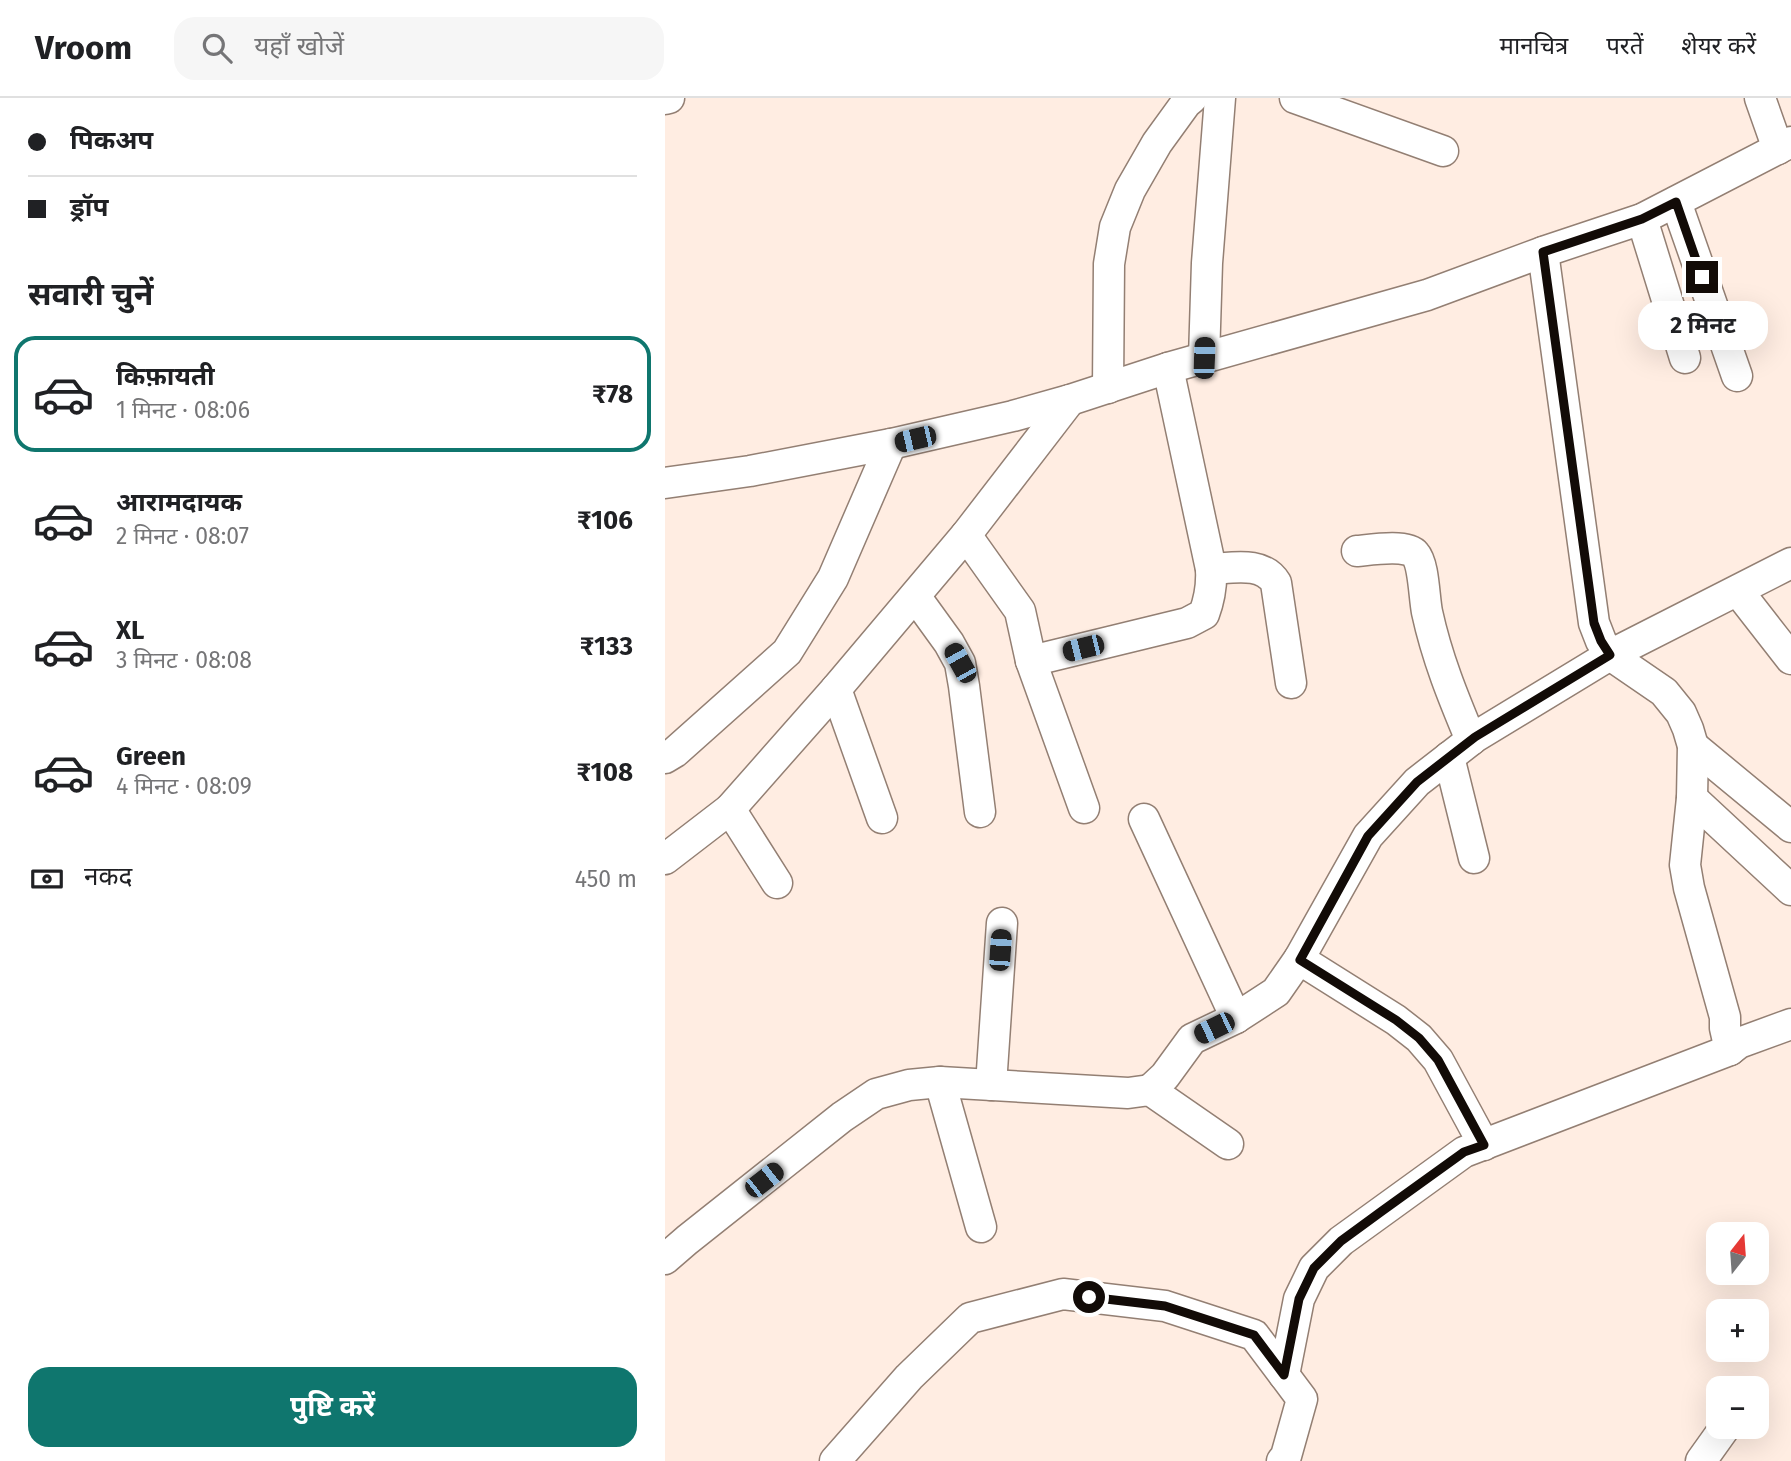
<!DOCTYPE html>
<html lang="hi">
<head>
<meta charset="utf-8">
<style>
  :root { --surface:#fff; --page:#f6f6f6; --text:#202124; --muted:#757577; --line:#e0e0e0; --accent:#0f766e }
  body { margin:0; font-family:"Fira Sans","Noto Sans Devanagari",sans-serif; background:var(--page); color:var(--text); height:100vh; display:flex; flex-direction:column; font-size:26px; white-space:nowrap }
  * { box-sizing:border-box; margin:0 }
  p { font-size:23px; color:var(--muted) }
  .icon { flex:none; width:38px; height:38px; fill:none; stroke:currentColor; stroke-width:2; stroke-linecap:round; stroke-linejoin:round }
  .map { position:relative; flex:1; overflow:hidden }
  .side { display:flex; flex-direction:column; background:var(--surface); width:665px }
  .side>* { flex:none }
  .top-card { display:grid; align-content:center; height:154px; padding:0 28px; background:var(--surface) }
  .needle { width:46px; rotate:17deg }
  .buttons { position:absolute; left:1041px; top:1124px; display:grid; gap:14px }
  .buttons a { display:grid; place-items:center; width:63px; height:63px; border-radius:14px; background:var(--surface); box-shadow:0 7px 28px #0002; font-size:35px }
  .end { position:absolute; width:32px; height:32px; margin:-16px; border:9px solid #120b07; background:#fff; box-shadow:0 0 0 4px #fff }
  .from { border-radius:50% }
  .bubble { position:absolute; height:49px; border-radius:21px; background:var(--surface); box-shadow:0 7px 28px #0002; font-size:23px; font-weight:700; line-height:49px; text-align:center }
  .car { position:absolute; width:21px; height:42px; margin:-21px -10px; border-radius:9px; box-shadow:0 0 5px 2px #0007; background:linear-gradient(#222 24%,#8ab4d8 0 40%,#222 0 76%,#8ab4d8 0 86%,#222 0) }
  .top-card b { display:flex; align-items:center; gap:24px; height:66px; font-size:26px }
  .top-card b+b { border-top:2px solid var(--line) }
  .top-card i { width:18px; height:18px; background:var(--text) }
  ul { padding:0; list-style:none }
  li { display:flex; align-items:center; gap:21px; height:116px; margin:0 14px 10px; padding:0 14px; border:4px solid transparent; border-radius:21px }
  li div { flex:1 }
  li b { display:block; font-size:26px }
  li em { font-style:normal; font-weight:700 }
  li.current { border-color:var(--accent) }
  li>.icon { width:63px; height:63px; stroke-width:1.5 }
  h2 { padding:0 28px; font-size:32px; line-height:84px }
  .pay { display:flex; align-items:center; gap:18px; height:77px; padding:0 28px; font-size:26px }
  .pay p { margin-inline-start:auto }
  .primary-button { display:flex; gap:14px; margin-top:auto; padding:14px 28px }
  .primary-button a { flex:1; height:80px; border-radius:21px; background:var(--accent); color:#fff; font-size:28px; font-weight:700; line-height:80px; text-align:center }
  header { display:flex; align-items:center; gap:42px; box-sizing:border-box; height:98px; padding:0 35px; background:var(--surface); border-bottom:2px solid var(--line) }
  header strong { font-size:33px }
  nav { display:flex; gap:38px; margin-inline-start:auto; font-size:24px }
  .search { width:490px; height:63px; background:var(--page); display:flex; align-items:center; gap:18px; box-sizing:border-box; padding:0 24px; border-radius:21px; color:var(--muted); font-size:26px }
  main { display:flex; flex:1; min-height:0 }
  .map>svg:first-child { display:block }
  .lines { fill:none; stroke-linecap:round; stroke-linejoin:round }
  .minor-casing { stroke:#937f73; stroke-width:33 }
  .minor { stroke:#fff; stroke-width:30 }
  .route { stroke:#120b07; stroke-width:9 }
</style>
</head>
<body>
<header>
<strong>Vroom</strong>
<div class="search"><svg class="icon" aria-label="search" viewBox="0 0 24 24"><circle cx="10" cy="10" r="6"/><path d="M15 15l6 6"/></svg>यहाँ खोजें</div>
<nav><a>मानचित्र</a><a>परतें</a><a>शेयर करें</a></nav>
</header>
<main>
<section class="side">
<div class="top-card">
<b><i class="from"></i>पिकअप</b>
<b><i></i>ड्रॉप</b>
</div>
<h2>सवारी चुनें</h2>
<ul>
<li class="current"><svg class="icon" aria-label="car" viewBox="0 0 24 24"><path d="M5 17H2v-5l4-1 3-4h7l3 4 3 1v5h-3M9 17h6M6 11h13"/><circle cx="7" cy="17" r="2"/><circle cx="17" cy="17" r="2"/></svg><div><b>किफ़ायती</b><p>1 मिनट · 08:06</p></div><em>₹78</em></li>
<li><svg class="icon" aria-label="car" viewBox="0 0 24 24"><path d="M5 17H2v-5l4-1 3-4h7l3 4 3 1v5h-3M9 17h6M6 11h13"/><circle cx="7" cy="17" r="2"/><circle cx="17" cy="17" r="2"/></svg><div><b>आरामदायक</b><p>2 मिनट · 08:07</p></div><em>₹106</em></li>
<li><svg class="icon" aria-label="car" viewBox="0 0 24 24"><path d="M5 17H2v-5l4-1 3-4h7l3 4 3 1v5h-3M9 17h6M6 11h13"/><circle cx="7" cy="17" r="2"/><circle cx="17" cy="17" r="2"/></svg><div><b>XL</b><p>3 मिनट · 08:08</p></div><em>₹133</em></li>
<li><svg class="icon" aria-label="car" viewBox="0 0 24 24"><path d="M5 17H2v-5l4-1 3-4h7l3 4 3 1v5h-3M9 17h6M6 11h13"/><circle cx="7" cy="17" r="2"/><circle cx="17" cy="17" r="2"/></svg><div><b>Green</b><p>4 मिनट · 08:09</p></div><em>₹108</em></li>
</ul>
<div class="pay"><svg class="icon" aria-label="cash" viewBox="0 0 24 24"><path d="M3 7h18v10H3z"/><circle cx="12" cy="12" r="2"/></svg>नकद<p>450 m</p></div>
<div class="primary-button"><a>पुष्टि करें</a></div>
</section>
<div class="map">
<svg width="1126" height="1363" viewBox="0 0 1126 1363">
  <rect width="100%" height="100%" fill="#ffede2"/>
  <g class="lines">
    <defs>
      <g id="minor">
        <polyline points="630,0 778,53"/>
        <polyline points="1095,0 1113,51"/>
        <polyline points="0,1 4,0"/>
        <polyline points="1011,104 1072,278"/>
        <polyline points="977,121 1020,260"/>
        <polyline points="878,154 929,525 936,543 945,557 999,594 1016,615 1023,631 1028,648 1027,700 1020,767 1024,790 1060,919 1060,930 1065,952"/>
        <polyline points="539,260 542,165 555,0"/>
        <polyline points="443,290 444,166 450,129 465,92 492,45 521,5 527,0"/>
        <polyline points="0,385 85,373 226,346 348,318 405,302 503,270 762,197 878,154 977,121 1126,44"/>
        <polyline points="301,437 355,513 366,563 419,710"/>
        <path d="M692,453C704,452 742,446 750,456C759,466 759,499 762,514C772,560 788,599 806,642"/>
        <path d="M546,471C568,470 598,463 611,485L626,585"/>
        <polyline points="1073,493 1126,561"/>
        <polyline points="250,498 284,545 295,565 299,588 315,714"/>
        <path d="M366,563L522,525L539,516C545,500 547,488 546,471L503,270"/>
        <polyline points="171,591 217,720"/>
        <polyline points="1028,648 1126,729"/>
        <polyline points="784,659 809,760"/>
        <polyline points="0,660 10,654 122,554 168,480 226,346"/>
        <polyline points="1027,700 1126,792"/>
        <polyline points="65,711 112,785"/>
        <polyline points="479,721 571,920"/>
        <polyline points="0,761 65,711 171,591 301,437 405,302"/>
        <polyline points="634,861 731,922 754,940 773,962 819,1047"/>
        <polyline points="275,984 316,1129"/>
        <polyline points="326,987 337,825"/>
        <polyline points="485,992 500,978 527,941 571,920 611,894 634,861 703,738 752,684 810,639 945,557 1126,465"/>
        <polyline points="0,1161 22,1142 177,1019 211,996 244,987 275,984 463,995 485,992 563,1046"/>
        <polyline points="619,1277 634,1201 649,1170 676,1143 799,1054 1065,952 1074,945 1126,926"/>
        <polyline points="170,1363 244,1279 305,1220 398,1196 500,1208 589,1237 637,1301 621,1358 617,1363"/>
        <polyline points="1036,1363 1061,1328"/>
      </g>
    </defs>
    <use href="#minor" class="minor-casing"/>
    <use href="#minor" class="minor"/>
  </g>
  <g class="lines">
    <polyline class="route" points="424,1199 500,1208 589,1237 619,1277 634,1201 649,1170 676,1143 717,1113 799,1054 819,1047 773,962 754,940 731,922 635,862 703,738 752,684 810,639 945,557 936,543 929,525 878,154 977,121 1011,104 1037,179"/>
  </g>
</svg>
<div class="buttons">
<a><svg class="needle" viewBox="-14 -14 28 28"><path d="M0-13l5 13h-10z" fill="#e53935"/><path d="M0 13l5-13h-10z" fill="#757577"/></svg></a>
<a>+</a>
<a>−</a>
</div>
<i class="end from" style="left:424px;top:1199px"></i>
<i class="end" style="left:1037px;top:179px"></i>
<div class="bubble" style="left:973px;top:203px;width:130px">2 मिनट</div>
<i class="car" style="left:539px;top:260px;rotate:2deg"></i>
<i class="car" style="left:250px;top:341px;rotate:257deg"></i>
<i class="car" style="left:418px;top:550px;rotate:256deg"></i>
<i class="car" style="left:295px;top:565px;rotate:331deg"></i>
<i class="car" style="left:335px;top:852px;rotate:4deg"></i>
<i class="car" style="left:549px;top:930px;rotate:244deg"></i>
<i class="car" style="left:99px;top:1082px;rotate:52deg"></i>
</div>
</main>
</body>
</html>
